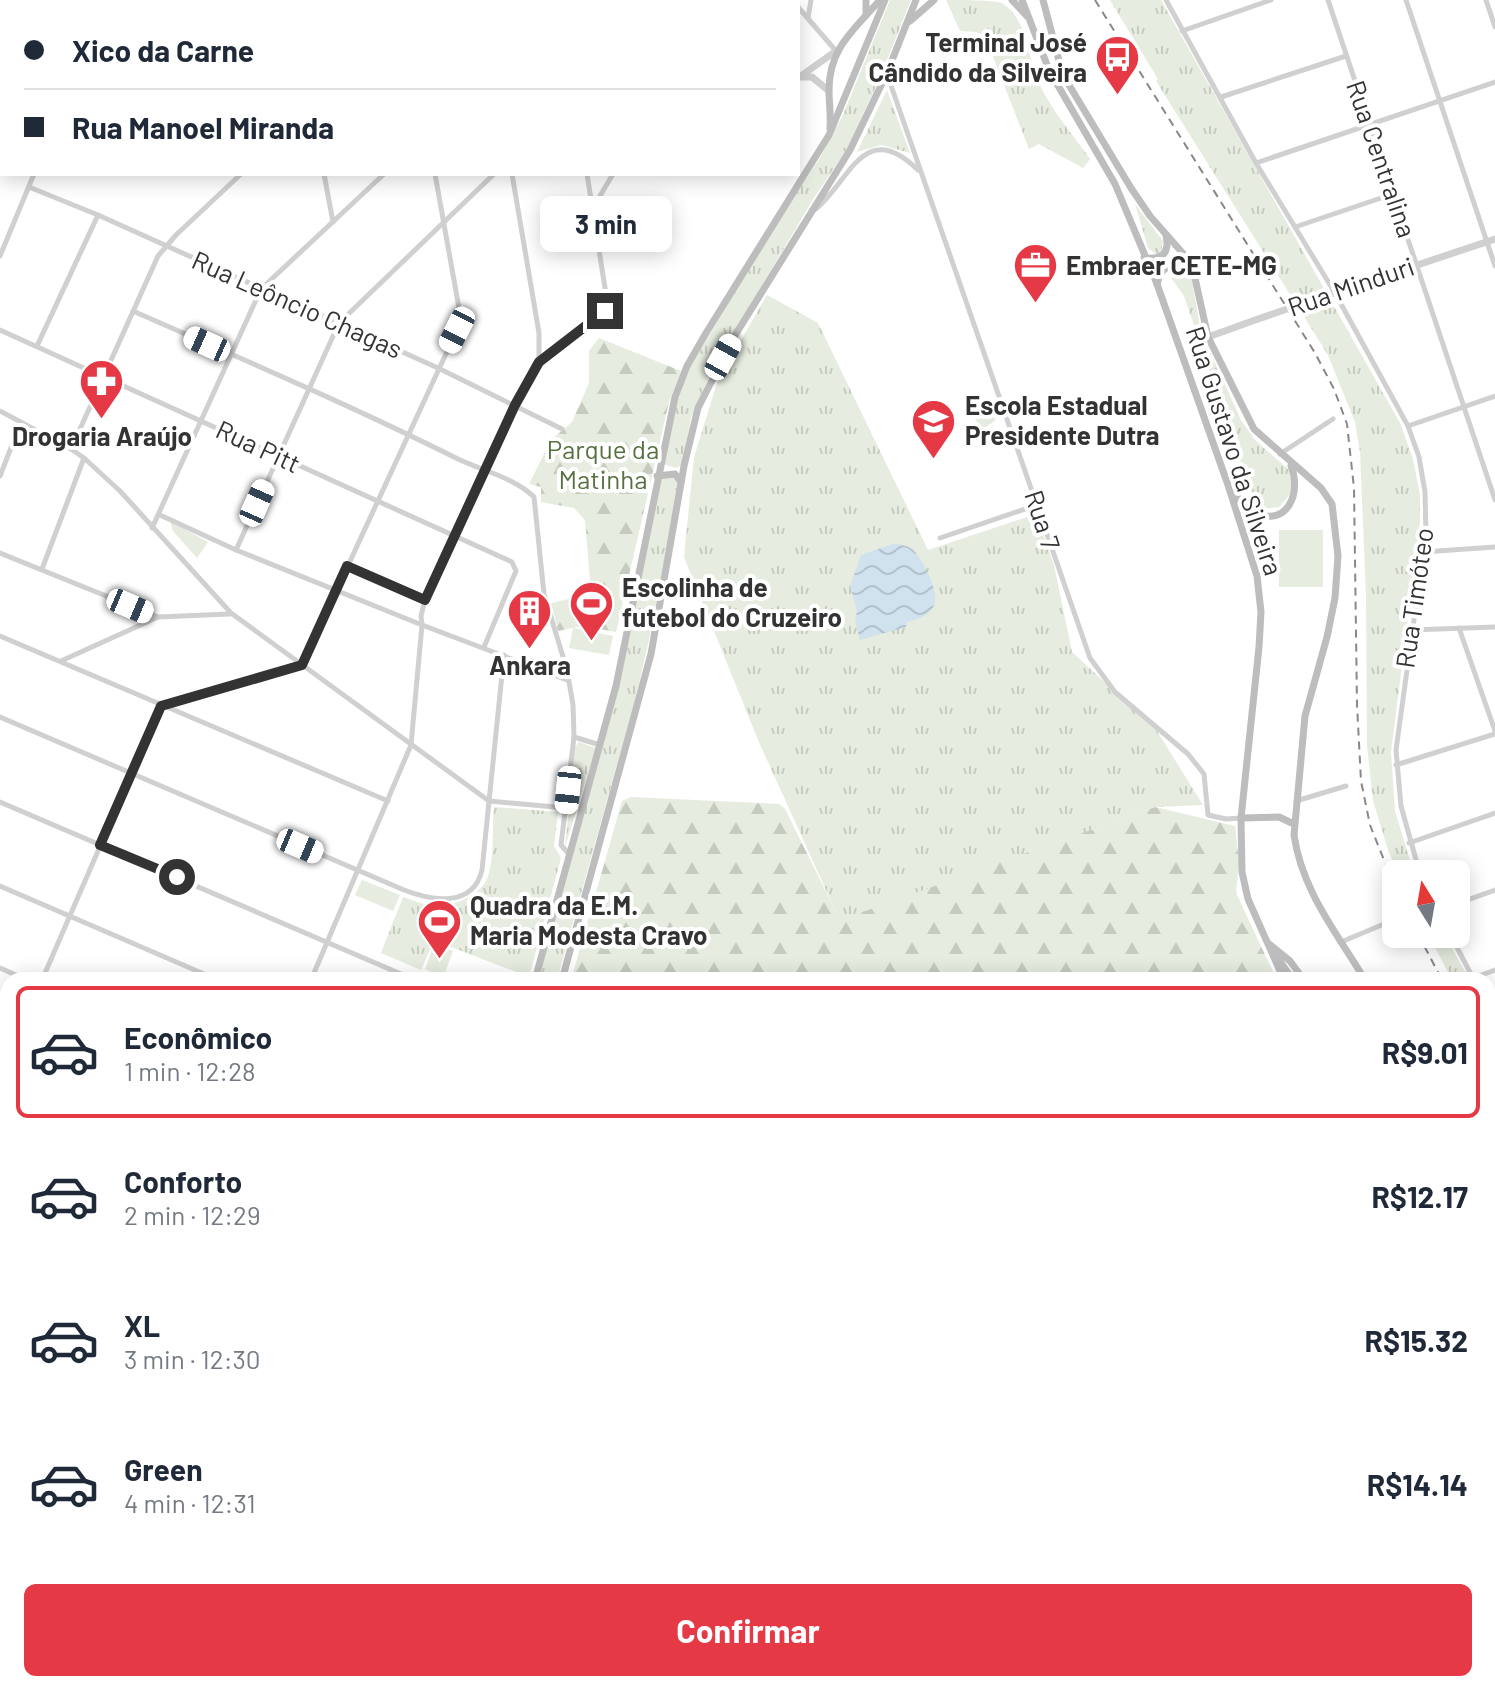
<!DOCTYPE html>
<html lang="pt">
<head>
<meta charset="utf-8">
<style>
  :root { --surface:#fff; --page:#f6f6f7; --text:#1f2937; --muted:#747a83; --line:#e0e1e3; --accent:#e63946 }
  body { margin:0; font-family:Barlow,sans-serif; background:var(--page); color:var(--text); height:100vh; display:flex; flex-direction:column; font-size:30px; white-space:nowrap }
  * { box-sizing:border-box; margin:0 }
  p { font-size:26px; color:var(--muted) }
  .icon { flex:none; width:44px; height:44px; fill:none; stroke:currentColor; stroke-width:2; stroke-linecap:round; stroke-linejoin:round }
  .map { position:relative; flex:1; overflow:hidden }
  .details { position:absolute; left:0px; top:972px; width:1496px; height:720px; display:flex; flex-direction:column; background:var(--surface); border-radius:24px 24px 0 0; box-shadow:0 4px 20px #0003 }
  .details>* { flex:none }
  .top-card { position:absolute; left:0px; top:0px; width:800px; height:176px; box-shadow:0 4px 20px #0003; display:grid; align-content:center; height:176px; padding:0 24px; background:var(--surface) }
  .needle { width:52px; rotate:349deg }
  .tools { position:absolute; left:1382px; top:860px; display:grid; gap:16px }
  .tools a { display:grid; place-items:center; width:88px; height:88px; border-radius:12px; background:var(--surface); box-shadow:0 4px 20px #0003; font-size:40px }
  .end { position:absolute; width:36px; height:36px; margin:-18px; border:10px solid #333; background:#fff; box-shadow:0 0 0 4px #fff }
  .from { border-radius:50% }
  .bubble { position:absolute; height:56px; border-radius:12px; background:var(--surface); box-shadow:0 4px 20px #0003; font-size:26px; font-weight:700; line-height:56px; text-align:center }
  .car { position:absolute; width:24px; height:48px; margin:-24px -12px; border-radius:10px; box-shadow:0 0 6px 2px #0007; background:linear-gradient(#fff 24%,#345 0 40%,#fff 0 76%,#345 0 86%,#fff 0) }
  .top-card b { display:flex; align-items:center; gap:28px; height:76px; font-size:30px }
  .top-card b+b { border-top:2px solid var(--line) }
  .top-card i { width:20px; height:20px; background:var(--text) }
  ul { padding:14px 0 0; list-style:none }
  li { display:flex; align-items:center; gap:24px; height:132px; margin:0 16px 12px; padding:0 8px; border:4px solid transparent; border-radius:12px }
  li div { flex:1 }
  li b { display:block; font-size:30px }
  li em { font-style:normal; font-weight:700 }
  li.current { border-color:var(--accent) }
  li>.icon { width:72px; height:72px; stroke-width:1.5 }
  .cta { display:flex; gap:16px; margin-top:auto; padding:16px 24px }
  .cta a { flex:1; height:92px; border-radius:12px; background:var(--accent); color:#fff; font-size:32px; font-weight:700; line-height:92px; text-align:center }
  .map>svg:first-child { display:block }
  .grass { fill:url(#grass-tufts) }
  .forest { fill:url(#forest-firs) }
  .pitch { fill:#e6ecdf }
  .water { fill:url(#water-waves) }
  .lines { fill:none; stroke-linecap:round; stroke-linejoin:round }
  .minor { stroke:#d0d0d0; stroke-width:5 }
  .tertiary { stroke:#d0d0d0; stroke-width:7 }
  .secondary { stroke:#bdbdbd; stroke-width:7 }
  .rail { stroke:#888; stroke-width:2; stroke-dasharray:8 6; stroke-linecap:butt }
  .tertiary-bridge { stroke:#d0d0d0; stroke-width:7 }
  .route { stroke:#333; stroke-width:10 }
  .labels { text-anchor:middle; stroke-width:8; stroke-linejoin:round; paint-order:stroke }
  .poi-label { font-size:26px; font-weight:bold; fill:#333; stroke:#fff; text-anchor:start }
  .street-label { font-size:26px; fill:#333; stroke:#fff }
  .park-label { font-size:26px; fill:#56703f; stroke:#fff }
</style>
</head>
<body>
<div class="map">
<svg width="1495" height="1692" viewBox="0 0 1495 1692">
  <defs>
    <pattern id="grass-tufts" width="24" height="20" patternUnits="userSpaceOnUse" patternTransform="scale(2)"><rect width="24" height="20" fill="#e6ecdf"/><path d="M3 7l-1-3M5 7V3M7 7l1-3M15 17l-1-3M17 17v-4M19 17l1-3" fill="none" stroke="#c6cbc0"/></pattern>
    <pattern id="forest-firs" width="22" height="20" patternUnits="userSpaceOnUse" patternTransform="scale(2)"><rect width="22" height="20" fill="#e6ecdf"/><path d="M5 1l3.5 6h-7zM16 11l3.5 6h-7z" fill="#c6cbc0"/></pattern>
    <pattern id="water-waves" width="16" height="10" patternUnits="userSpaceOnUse" patternTransform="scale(2)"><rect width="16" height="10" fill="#cfe2ee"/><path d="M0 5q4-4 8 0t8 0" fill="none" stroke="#b2c2cd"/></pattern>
  </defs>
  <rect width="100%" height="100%" fill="#fff"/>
  <g class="grass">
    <polygon points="890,0 911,0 879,80 846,150 814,198 713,367 691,418 682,465 676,468 666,465 662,461 674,407 690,367 769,236 818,161 842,117"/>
    <path d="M946,0C960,0 992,0 1002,3C1025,18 1026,45 1034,69C1044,103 1070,130 1090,159L1083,168L1039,144L1029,149L985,36L976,32L960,31Z"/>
    <polygon points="1110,0 1161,0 1400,423 1413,459 1420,495 1420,522 1391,752 1395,811 1414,874 1398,874 1388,850 1373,801 1367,746 1366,595 1360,452 1355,422 1328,355 1156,81 1158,79"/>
    <polygon points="887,90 910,153 881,145 857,152"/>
    <polygon points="1135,204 1163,241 1161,253 1156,254 1148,248"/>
    <polygon points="1176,267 1187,267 1191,275 1201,332 1241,420 1255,440 1288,469 1293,481 1292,492 1279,507 1262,509 1255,503 1184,296 1172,279 1172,271"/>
    <polygon points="767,295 818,323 928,550 1036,514 1054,565 1072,652 1157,731 1203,805 1155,807 840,921 758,740 684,557 694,457 718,380"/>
    <polygon points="675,476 679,482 649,640 635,700 557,980 537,980 616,699 659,478"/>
    <polygon points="170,521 208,542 197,558 173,531"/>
    <polygon points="579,742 596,748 565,847 575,747"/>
    <path d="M494,807L558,812L554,846L561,858L529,977L436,941L433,943L421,970L381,953L403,897C413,900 424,905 434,906C450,907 475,898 485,883C495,867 492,827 494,807Z"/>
    <polygon points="1428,934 1444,934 1470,980 1452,980"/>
    <polygon points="1488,1014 1495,1027 1495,1063 1488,1050"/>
    <polygon points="1071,1684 1179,1684 1184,1692 1098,1692"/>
  </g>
  <g class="forest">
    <polygon points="599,338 681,371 669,402 616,632 583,626 558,631 551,603 586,595 590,581 585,520 574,508 541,502 541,487 529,484 551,440 572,422 589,383 589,351"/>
    <polygon points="631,797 779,804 785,809 840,920 1155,807 1235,826 1239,861 1236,893 1277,980 571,980 622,801"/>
  </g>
  <g class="pitch">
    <polygon points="978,397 996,420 983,429 965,407"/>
    <rect x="1279" y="530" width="44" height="57"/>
    <polygon points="573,628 613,636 609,655 569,648"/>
    <polygon points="362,880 400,895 393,911 355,895"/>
    <polygon points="434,944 453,951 443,978 425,969"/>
    <polygon points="1495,1677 1495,1692 1466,1692 1466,1684 1488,1684 1488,1679"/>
  </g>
  <path class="water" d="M893,544C899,544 906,545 912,549C921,556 941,593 934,606C929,615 917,620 907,622L906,627L860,640L855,621L857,611L850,586L861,555Z"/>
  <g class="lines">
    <g class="minor">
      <polyline points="792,0 793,2"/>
      <polyline points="1166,0 1256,163 1335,293 1408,426 1419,457 1425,492 1426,533 1396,750 1401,806 1420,874"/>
      <polyline points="1328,0 1495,500"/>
      <polyline points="1406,0 1495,266"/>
      <polyline points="1486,0 1495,27"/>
      <polyline points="26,2 27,0"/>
      <polyline points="104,2 105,0"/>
      <polyline points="154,2 156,0"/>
      <polyline points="335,2 336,0"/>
      <polyline points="409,2 411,0"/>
      <polyline points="631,2 632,0"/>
      <polyline points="716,2 717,0"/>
      <polyline points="798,7 836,51"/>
      <polyline points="808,18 811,0"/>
      <polyline points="1182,31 1271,0"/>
      <polyline points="0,65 2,60"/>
      <polyline points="887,74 1090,658 1115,692 1188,754 1204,774 1208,815 1226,819 1241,818"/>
      <polyline points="1221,97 1346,56"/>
      <polyline points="0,142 2,143"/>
      <polyline points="1256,163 1495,82"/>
      <polyline points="324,174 333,222"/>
      <polyline points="512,174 539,333 539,362"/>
      <polyline points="29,187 98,215 438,368 562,429"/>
      <polyline points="594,206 613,174"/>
      <path d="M816,209C850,181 864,117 918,170"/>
      <polyline points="1295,227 1393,194"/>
      <polyline points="0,256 34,174"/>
      <path d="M133,311C242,359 352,406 458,459C483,471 515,478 534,497L544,594L567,670L573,705L574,737L561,845L568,853"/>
      <polyline points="0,330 512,562 516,571 484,647"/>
      <polyline points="37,346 98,215"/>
      <polyline points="0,411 71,449 84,458 120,491 231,613 489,801 566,808"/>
      <polyline points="1408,426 1495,396"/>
      <polyline points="71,449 158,256 176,235 241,174"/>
      <polyline points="1280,454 1333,419"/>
      <polyline points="0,476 21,422"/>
      <polyline points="160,515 236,550 422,625 567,680"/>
      <polyline points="152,528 261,289 384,174"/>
      <polyline points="940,538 1037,505"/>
      <polyline points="236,550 339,323 494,174"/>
      <polyline points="1423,552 1495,547"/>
      <polyline points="0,553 158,617"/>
      <polyline points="347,566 425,600"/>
      <polyline points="42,569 84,458"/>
      <polyline points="1459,628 1495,731"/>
      <polyline points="1411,630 1495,627"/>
      <polyline points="0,636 388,801"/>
      <polyline points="61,661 158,617 229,614"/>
      <polyline points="302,665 457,330 459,308 435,174"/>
      <path d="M0,717L404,890C432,901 473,908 482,870L504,655"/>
      <polyline points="574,737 600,745"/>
      <polyline points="1396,765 1495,734"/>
      <polyline points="1296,801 1346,786"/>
      <polyline points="0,802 415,980"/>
      <polyline points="1409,843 1495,813"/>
      <polyline points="0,886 218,980"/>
      <polyline points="1456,904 1495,890"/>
      <polyline points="1450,934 1474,980"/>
      <polyline points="1341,942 1396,919"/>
      <polyline points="0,968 27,980"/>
      <polyline points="1473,978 1495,970"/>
      <polyline points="42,980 161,706 302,665"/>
      <polyline points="311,980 411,745 422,625 421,616 425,600 515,405 539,362 566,343 608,307 587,174"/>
      <polyline points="1488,1004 1495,1016"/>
      <polyline points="0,1051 8,1055"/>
      <polyline points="0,1135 8,1138"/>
      <polyline points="0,1149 8,1145"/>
      <polyline points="0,1235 8,1231"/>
      <polyline points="0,1275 8,1291"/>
      <polyline points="0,1318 8,1313"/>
      <polyline points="0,1403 8,1399"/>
      <polyline points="8,1535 2,1539 0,1545 8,1556"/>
      <polyline points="1488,1673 1495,1671"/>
      <polyline points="0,1683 8,1632"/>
      <polyline points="220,1692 220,1684"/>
      <polyline points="895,1692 896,1687"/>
      <polyline points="963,1692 964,1684"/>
      <polyline points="1053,1692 1053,1684"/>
      <polyline points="1403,1692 1439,1684"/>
    </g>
    <g class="tertiary">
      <polyline points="109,0 114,2"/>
      <polyline points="400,0 404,2"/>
      <polyline points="176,2 183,0"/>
      <polyline points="801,77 812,77 829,91"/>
      <polyline points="798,78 836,51"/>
      <polyline points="1328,295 1495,239"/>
      <polyline points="1208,337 1258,319"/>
      <polyline points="386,1684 387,1692"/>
      <polyline points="100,1692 100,1684"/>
    </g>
    <g class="secondary">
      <polyline points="866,0 866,15"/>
      <polyline points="1012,0 1027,16"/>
      <polyline points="1022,0 1049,70 1115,184 1157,284 1228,485 1257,576 1261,612 1259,647 1241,818 1242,872 1248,899 1284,980"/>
      <path d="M1043,0L1062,72L1069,85L1131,188L1150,216L1187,258L1193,269L1208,337L1254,429L1321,488L1332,504L1338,556L1335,598L1327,637L1305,716L1294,835C1302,891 1337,933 1365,980"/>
      <polyline points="910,21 934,0"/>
      <path d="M830,128C831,115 829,103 829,90C829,48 854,30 880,0"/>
      <path d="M1144,258C1162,260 1170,254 1166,235"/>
      <path d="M1157,284C1162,263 1176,259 1193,269"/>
      <polyline points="657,476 675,474 681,482"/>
      <path d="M1232,490C1239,499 1246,508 1256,513C1287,527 1302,493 1291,466"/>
      <polyline points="1241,818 1279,817 1294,824"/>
      <polyline points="1269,944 1290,961 1304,980"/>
      <polyline points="1277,957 1293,980"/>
      <polyline points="535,980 616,686 675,397 687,366 706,333 829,135 885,0"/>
      <polyline points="562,980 651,654 684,466 698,408 734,337 850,150 887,73 916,0"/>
      <polyline points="1488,1251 1495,1262"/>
      <polyline points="1488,1279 1495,1283"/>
      <polyline points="1488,1313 1495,1294"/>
      <polyline points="1488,1426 1495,1441"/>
      <polyline points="0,1498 8,1495"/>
      <polyline points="0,1528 8,1524"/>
    </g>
    <g class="rail">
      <polyline points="1095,0 1315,353 1334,389 1347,424 1354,488 1357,705 1361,781 1370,825 1396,890"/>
      <polyline points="1418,934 1442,980"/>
      <polyline points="1488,1059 1495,1073"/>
    </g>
    <polyline class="tertiary-bridge" points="1258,319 1328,295"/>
  </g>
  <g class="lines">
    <polyline class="route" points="177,877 100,845 161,706 302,665 347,566 425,600 515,405 539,362 605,311"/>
  </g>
  <defs>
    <symbol id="bus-pin" viewBox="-11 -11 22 30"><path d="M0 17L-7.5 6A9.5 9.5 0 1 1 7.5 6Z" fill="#e63946" stroke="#fff"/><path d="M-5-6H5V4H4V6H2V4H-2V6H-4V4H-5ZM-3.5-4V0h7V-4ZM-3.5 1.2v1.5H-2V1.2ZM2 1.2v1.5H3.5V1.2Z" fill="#fff"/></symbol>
    <symbol id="office-pin" viewBox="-11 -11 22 30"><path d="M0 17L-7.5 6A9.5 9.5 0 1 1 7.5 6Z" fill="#e63946" stroke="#fff"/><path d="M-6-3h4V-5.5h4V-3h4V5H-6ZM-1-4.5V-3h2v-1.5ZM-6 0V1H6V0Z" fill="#fff"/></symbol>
    <symbol id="pharmacy-pin" viewBox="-11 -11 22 30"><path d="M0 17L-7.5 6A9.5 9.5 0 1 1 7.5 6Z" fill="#e63946" stroke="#fff"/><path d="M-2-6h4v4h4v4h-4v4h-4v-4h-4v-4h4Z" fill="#fff"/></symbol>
    <symbol id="school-pin" viewBox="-11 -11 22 30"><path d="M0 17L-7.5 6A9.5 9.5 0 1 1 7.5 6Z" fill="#e63946" stroke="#fff"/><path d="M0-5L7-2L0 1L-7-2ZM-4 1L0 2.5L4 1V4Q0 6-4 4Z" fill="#fff"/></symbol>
    <symbol id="stadium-pin" viewBox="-11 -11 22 30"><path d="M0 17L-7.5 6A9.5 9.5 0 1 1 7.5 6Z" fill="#e63946" stroke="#fff"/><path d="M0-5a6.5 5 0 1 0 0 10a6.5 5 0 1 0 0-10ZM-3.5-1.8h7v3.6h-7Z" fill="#fff"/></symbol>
    <symbol id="building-pin" viewBox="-11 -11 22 30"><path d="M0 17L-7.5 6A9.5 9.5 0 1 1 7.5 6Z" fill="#e63946" stroke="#fff"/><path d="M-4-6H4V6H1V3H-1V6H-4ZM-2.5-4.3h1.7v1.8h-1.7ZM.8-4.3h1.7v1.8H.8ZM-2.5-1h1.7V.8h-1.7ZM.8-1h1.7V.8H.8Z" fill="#fff"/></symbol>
  </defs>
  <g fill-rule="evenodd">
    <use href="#bus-pin" x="1092" y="32" width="51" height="69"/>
    <use href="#office-pin" x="1010" y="240" width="51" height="69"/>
    <use href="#pharmacy-pin" x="76" y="356" width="51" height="69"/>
    <use href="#school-pin" x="908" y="396" width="51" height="69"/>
    <use href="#stadium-pin" x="566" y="578" width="51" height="69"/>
    <use href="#building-pin" x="504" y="586" width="51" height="69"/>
    <use href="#stadium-pin" x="414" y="896" width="51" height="69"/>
  </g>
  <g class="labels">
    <g class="poi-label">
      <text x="1087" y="52" text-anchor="end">Terminal José<tspan x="1087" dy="30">Cândido da Silveira</tspan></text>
      <text x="1066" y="275">Embraer CETE-MG</text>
      <text x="965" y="415">Escola Estadual<tspan x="965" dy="30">Presidente Dutra</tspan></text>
      <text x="102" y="446" text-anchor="middle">Drogaria Araújo</text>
      <text x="622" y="597">Escolinha de<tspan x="622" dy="30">futebol do Cruzeiro</tspan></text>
      <text x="530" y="675" text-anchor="middle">Ankara</text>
      <text x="470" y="915">Quadra da E.M.<tspan x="470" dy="30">Maria Modesta Cravo</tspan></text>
    </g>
    <g class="street-label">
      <text transform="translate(1381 159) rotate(71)" y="9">Rua Centralina</text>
      <text transform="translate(1351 287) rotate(-19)" y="9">Rua Minduri</text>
      <text transform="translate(297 305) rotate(24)" y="9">Rua Leôncio Chagas</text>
      <text transform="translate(258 447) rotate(25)" y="9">Rua Pitt</text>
      <text transform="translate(1234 451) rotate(72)" y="9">Rua Gustavo da Silveira</text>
      <text transform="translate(1042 520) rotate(72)" y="9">Rua 7</text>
      <text transform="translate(1415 598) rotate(-82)" y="9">Rua Timóteo</text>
    </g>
    <g class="park-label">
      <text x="603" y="459">Parque da<tspan x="603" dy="30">Matinha</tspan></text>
    </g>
  </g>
</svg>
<div class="tools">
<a><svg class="needle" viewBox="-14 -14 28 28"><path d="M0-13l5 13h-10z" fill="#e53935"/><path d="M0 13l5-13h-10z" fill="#747a83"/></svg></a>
</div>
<i class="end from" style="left:177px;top:877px"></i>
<i class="end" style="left:605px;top:311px"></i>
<div class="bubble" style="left:540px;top:196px;width:132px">3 min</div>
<i class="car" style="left:457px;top:330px;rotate:207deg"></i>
<i class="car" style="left:207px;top:344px;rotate:294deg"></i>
<i class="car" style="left:723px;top:357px;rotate:29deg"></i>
<i class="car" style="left:257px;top:503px;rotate:24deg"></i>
<i class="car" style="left:130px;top:606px;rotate:113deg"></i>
<i class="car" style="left:568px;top:790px;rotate:186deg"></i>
<i class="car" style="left:300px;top:846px;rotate:113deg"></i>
<div class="top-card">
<b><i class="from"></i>Xico da Carne</b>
<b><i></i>Rua Manoel Miranda</b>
</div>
<section class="details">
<ul>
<li class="current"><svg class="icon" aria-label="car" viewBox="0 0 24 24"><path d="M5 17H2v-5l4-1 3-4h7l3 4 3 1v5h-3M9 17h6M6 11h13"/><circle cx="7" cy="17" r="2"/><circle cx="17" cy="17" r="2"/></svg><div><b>Econômico</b><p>1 min · 12:28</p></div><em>R$9.01</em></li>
<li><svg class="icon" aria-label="car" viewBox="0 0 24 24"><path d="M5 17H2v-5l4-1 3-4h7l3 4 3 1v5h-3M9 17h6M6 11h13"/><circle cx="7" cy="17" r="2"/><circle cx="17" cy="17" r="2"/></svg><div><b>Conforto</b><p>2 min · 12:29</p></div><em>R$12.17</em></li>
<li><svg class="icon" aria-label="car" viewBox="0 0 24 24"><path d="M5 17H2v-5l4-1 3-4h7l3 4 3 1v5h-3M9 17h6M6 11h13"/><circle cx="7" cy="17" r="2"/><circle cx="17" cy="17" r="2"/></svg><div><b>XL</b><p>3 min · 12:30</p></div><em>R$15.32</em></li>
<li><svg class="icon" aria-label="car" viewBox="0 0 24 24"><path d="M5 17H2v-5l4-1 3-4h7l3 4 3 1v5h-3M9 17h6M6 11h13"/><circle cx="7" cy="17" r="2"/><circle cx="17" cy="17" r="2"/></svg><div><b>Green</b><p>4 min · 12:31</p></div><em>R$14.14</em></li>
</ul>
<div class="cta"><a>Confirmar</a></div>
</section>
</div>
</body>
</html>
